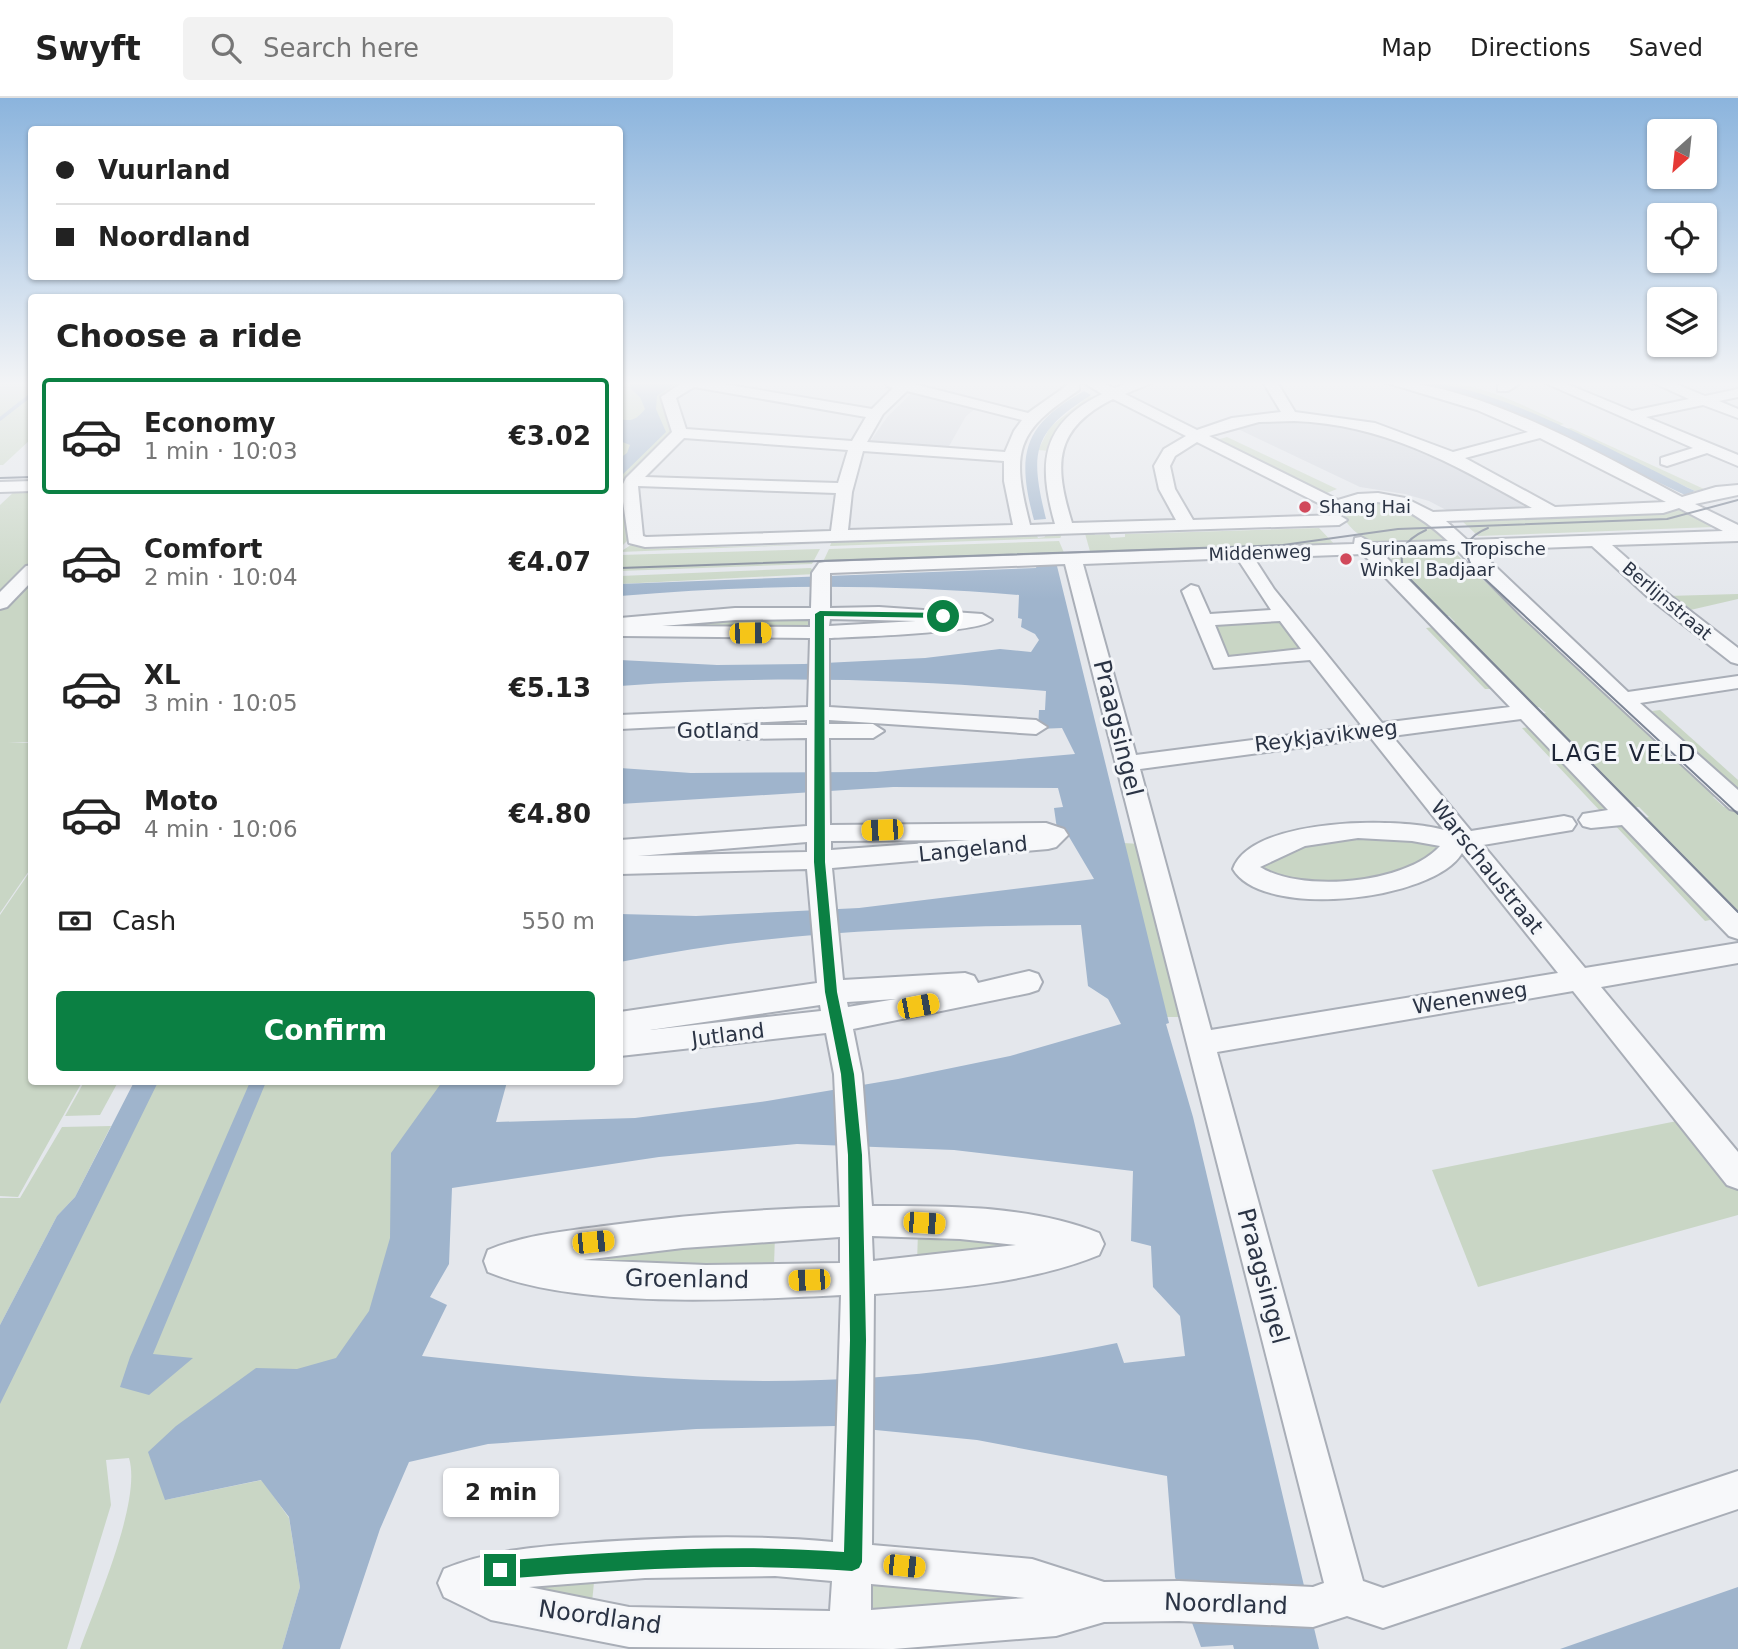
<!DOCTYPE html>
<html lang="en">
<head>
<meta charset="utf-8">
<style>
  :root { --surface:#fff; --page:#f2f2f2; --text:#222; --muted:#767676; --line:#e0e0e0; --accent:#0b8043 }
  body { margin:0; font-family:"DejaVu Sans",sans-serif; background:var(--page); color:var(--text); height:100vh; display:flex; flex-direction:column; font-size:26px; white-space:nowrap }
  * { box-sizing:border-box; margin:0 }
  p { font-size:23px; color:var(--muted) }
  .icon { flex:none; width:38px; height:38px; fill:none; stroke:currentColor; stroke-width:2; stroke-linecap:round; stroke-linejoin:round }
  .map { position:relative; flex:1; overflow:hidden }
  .side { position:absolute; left:28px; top:196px; width:595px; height:791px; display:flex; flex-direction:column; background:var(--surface); border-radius:7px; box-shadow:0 2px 5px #0004 }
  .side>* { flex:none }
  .hud { position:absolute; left:28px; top:28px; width:595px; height:154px; border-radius:7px; box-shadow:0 2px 5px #0004; display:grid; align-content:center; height:154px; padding:0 28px; background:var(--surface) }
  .needle { width:46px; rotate:207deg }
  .buttons { position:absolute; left:1647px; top:21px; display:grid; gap:14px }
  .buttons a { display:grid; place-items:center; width:70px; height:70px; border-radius:7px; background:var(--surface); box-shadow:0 2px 5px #0004; font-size:35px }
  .end { position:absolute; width:32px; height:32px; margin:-16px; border:9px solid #0b8043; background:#fff; box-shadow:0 0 0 4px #fff }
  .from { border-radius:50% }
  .bubble { position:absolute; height:49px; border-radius:7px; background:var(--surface); box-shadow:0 2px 5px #0004; font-size:23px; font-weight:600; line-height:49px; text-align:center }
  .car { position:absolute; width:21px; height:42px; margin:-21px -10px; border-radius:9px; box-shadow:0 0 5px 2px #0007; background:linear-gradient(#f5c518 24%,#345 0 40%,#f5c518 0 76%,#345 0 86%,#f5c518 0) }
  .hud b { display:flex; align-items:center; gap:24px; height:66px; font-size:26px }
  .hud b+b { border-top:2px solid var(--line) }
  .hud i { width:18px; height:18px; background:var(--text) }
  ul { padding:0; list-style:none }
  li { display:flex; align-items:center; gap:21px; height:116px; margin:0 14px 10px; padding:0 14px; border:4px solid transparent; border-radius:7px }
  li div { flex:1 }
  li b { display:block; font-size:26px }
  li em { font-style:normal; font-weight:600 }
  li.on { border-color:var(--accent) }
  li>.icon { width:63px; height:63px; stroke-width:1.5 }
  h2 { padding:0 28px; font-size:32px; line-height:84px }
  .pay { display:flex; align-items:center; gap:18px; height:77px; padding:0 28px; font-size:26px }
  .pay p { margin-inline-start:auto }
  .button { display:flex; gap:14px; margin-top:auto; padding:14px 28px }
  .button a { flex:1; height:80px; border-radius:7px; background:var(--accent); color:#fff; font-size:28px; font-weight:600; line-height:80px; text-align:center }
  header { display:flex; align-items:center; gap:42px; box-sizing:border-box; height:98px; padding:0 35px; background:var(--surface); border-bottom:2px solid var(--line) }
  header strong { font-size:33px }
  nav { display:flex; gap:38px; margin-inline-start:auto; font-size:24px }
  .search { width:490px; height:63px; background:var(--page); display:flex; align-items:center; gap:18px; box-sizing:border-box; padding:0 24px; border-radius:7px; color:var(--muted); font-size:26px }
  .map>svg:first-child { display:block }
  .built { fill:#d2d6de }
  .green { fill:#c9d6c5 }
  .water { fill:#9fb4cc; fill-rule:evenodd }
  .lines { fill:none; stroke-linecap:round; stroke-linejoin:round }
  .stream { stroke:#9fb4cc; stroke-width:3.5 }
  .minor-casing { stroke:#a9aeb7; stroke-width:4 }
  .minor { fill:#f7f8fa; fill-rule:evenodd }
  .tram { stroke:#7d8696; stroke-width:2 }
  .route { fill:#0b8043 }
  .poi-dot { fill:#d1495b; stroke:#f4f6f9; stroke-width:2.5 }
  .labels { text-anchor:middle; stroke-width:6; stroke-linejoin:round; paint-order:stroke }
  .far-poi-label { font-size:18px; fill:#2b3445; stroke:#f4f6f9; text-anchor:start }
  .far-street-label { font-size:18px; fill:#2b3445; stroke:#f4f6f9 }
  .street-label { font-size:21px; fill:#2b3445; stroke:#f4f6f9 }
  .neighbourhood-label { font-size:23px; letter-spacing:2px; fill:#1d2536; stroke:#f4f6f9 }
  .near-street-label { font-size:24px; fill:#2b3445; stroke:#f4f6f9 }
</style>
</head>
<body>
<header>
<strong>Swyft</strong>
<div class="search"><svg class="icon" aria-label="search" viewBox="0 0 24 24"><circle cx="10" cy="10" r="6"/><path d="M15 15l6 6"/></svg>Search here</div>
<nav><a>Map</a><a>Directions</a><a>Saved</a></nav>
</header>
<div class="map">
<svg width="1738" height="1551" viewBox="0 0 1738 1551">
  <rect width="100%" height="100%" fill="#e4e7ec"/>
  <g class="built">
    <polygon points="913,294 976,310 966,318 948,350 870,344 888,318"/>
    <polygon points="1284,323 1322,324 1390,339 1441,361 1536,411 1450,414 1429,403 1405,396 1360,389 1238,331 1256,324"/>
  </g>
  <g class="green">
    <polygon points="0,284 32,284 31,341 3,367 0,367"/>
    <polygon points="620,284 685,284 664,297 674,333 623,383 628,442 620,450"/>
    <path d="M1437,284C1480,284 1526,309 1564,326L1557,328L1490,300Z"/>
    <polygon points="1089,298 1095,301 1049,353 1038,352 1050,329"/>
    <polygon points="1571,330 1704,391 1695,393 1563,331"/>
    <polygon points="1227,339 1337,391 1322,397 1213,343"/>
    <polygon points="31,392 31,644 8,644 31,645 31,770 0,815 0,407 15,393"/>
    <path d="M1362,400L1405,408L1445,439L1444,444C1402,446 1368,458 1342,418L1346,407Z"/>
    <polygon points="1679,412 1713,429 1478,438 1462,423 1647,417"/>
    <polygon points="1319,430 1337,449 1091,457 1084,432 1092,432 1095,437 1109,436 1111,440 1125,439 1125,436"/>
    <polygon points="1035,433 1038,440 1045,439 1044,433 1060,434 1061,439 1060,440 830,448 833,440 889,438 890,442 1024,438 1024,434"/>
    <polygon points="1059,443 1065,457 822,466 829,451"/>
    <polygon points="634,445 645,446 645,451 822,446 620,454"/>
    <polygon points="820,451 812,466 620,473 620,457"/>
    <polygon points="1451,451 1520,517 1527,517 1616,599 1608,600 1615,607 1627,605 1725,696 1713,699 1724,709 1732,708 1738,714 1738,821 1638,722 1649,719 1639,709 1626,710 1534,617 1546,615 1539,609 1530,610 1447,526 1455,524 1449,518 1438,519 1382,462 1392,461 1385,454"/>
    <polygon points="811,470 815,476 620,486 620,478"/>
    <polygon points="1738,496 1738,501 1686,513 1667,498"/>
    <polygon points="1285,517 1315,555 1221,566 1203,522"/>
    <polygon points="809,520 809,528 663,528 661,530 631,526"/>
    <polygon points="1434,529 1494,591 1485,591 1426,530"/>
    <polygon points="1660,612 1738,682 1738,692 1652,613"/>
    <polygon points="1532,629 1612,714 1602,715 1522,630"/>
    <polygon points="1621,722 1715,821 1705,823 1611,723"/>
    <polygon points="1334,736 1435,739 1445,751 1402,777 1368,784 1292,785 1266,773 1263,762"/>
    <polygon points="1123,745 1141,746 1187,919 1167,919"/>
    <polygon points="31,772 32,984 82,984 18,1099 0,1098 0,817"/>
    <polygon points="84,984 118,984 100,1017 65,1018"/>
    <path d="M151,984H459L362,1344L165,1402L262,1382L289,1420L300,1489L282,1551H80C96,1506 142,1403 129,1360L106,1362L111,1407L67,1551H0V1291Z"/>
    <polygon points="1692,1020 1738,1077 1738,1117 1478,1189 1432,1072"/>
    <polygon points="111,1028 75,1099 57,1118 0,1227 0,1100 20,1100 62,1029"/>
    <polygon points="918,1133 1038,1145 917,1165"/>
    <polygon points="775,1138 774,1167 769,1171 547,1161"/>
    <polygon points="595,1475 592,1504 508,1485"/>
    <polygon points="871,1485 1050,1497 883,1520 871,1511"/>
  </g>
  <g class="water">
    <path d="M630,284H678L657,298L656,311L666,334L620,379V360L627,355L630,347L620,343V321C632,324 637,321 645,311L640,299L630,290Z"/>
    <path d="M1418,284C1492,284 1626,360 1695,393L1685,397L1513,315Z"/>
    <path d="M1084,293L1091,297C1031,335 1030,355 1046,421L1034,422C1016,356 1023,327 1084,293Z"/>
    <path d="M1037,466H1055L1057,468L1169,925L1166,926L1193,1019L1319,1551H1234L1233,1547L1201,1549L1175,1479L1167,1378L977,1342L835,1328L696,1331L488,1346L409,1364L380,1431L340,1551H282L300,1489L289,1419L261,1382L165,1402L148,1354L176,1328L256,1270L297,1271L336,1260L369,1213L390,1140L391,1055L442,984H507L496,1024L635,1020L767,1003L898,981L1010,958L1121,926L1108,901L1088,888L1081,827C926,828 771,833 620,864V816L696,818L859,810L1094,781L1065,732L1057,731L1054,710L1063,709L1058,690L893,689L620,706V670L691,675L876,674L1075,656L1062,630L1038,631L1039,612H1045L1046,593C903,581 763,577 620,588V562L717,567L804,566L925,560L1000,551L1031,554L1039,542L1035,536L1021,529L1022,521L1018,520L1019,497C885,486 753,486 620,498V486L1036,470ZM797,1046L954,1052L1133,1073L1131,1143L1151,1148L1153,1189L1180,1218L1185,1258L1124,1265L1117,1245C1019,1265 920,1279 821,1282C688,1287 555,1272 422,1258L447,1207L430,1199L449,1166L452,1090L659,1059Z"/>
    <polygon points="134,984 158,984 0,1306 0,1227 57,1118 75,1099"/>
    <polygon points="250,984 266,984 153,1256 193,1260 149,1297 120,1289 130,1259"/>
    <polygon points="1738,1489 1738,1551 1560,1551"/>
  </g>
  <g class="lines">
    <polyline class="stream" points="0,321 32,296"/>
    <defs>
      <g id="minor">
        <path d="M683,284H712L872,311L893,290L887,288L886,284H916L914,286L1028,315L1069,286H1079V292C1015,334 1011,353 1030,427L1055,426C1038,366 1040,326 1102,296L1083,284H1101L1114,290L1132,284H1154L1125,296L1197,332L1232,320L1281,314L1263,284H1277L1295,314L1375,325L1453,354L1528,334L1477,312L1384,284C1471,281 1604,358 1682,399L1716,389L1738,387V397L1695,406L1738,427V443L1612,447L1663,492L1738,550V566L1731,564L1649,500L1592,448L1478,452L1628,594L1738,578V590L1640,605L1738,692V713L1730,711L1522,518L1458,453L1382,455L1738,815V841L1729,838L1622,727L1591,730L1583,728L1579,722L1583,716L1608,712L1521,621L1392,638L1471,733L1564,718L1572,720L1576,726L1572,732L1483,747L1585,870L1738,845V865L1601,889L1738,1054V1091L1727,1087L1573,893L1217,954L1363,1483L1383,1490L1738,1373V1411L1383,1530L1347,1518L1313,1529L1179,1523L1104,1524L1056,1538L893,1551L629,1549L491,1522L444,1499L438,1485L444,1471C490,1452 536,1449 586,1445C668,1439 751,1436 833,1444L841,1197C743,1202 578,1211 488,1174L484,1163L488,1152C524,1137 566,1133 604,1128C682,1117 761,1111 840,1109L834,976L826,935L620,958V914L817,885L807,771L620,776V742L807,728V640L738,641L727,634L738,627H807V622L620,631V617L808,609L810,540L623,538L620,537V520L735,510H811L812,475L819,465L825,464L1354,446L1355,440L1361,439L1372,445L1448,443C1424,421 1393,398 1358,405C1348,408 1343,414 1332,412L1197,344L1175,358L1170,368L1175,391L1193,422L1339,417L1347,422L1339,427L645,449L629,445L621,390L626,380L672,334L661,299ZM694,289L866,319L852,343L686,331L676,300ZM907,293L1022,322L1014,333L1005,354L867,344L883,316ZM1113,301L1186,338L1164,351L1154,368L1159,391L1176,422L1072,425C1054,367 1053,331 1113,301ZM1294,323C1385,326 1455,367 1532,410L1433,414L1405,400L1378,395L1358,396L1338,402L1209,338L1259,324ZM684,340L848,352L838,385L645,379ZM1540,340L1666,404L1555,409L1465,360ZM863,353L1004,363V383L1013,427L848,432L852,394ZM638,388L836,395L831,433L646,439L643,438ZM1679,410L1723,433L1467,442L1446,423L1663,415ZM1363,456L1510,609L1382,625L1274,491L1254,460ZM1237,460L1271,512L1210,516L1198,489L1191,487L1182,493L1214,570L1310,562L1362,628L1136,657L1083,466ZM1065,466L1324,1485L1313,1489L1179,1483L1104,1484L1032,1461L872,1447L874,1196C948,1191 1030,1185 1099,1157L1104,1146L1099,1135C1030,1107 945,1108 872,1108L862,976L853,931L1029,895L1038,892L1042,884L1038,876L1029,873L978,885L974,878L965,875L843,882L832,770L1048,751L1056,749L1068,737L1064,731L1046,725L830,727L829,640H873L884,633L873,626H829V622L1036,636L1047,629L1036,622L829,609V540C853,539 981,535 992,522L982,516L879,509L830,510V475ZM810,521V529L662,528L735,522ZM830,521L916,523L829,528ZM1280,523L1301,551L1228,559L1215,527ZM1371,640L1444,732C1400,719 1251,719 1233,771C1262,822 1434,803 1462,755L1558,875L1211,932L1140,671ZM1358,740L1412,743L1440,748C1406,786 1302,795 1260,769L1305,748ZM970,742L831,752V743ZM807,744V754L638,758ZM896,901L848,909L847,904ZM820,907L821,913L650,932ZM872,1138L960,1141L1016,1147L873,1163ZM840,1139V1165L706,1167L583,1162L683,1150ZM775,1478L832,1483L830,1513L629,1509L529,1489L645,1480ZM871,1486L1025,1500L871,1512Z"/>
        <polygon points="1504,284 1522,284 1508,293 1498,293 1498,287"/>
        <polygon points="1543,284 1562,284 1632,313 1689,301 1652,284 1671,284 1705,298 1738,291 1738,299 1719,303 1738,311 1738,320 1703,307 1646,319 1738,357 1738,368 1707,355 1667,368 1661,366 1661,360 1693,350"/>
        <polygon points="32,383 32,393 0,394 0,384"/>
        <polygon points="32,467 32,483 7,509 0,511 0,494 26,468"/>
      </g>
    </defs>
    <use href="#minor" class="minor-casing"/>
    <use href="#minor" class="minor"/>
    <g class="tram">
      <polyline points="0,380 32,379"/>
      <path d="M1488,430C1468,438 1461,450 1472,469L1738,716"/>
      <path d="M1426,432C1404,442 1395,456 1407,478L1738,814"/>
      <polyline points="620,470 1283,447 1398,431 1667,421 1738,402"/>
    </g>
  </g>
  <linearGradient id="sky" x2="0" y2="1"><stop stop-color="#8bb4dd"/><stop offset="0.57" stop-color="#f3f4f6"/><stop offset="1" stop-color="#f3f4f6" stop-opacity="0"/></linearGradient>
  <rect width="1738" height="501" fill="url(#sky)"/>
  <path class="route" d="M820,513L943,515L947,518L943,520L824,518L825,764L837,894L854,976L862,1057L866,1242L862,1464L859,1470L852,1473C734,1464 618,1472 500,1481L494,1478L491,1472L494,1465L500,1463C615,1454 729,1445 844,1454L850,1242L848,1057L841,976L825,894L814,764L815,516Z"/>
  <g class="poi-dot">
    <circle cx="1305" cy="409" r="7"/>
    <circle cx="1346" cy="461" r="7"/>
  </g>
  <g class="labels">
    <g class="far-poi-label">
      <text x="1319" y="415">Shang Hai</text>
      <text x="1360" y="457">Surinaams Tropische<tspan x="1360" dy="21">Winkel Badjaar</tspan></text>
    </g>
    <g class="far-street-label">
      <text transform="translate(1260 455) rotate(-2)" y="6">Middenweg</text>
      <text transform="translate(1667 503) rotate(40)" y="6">Berlijnstraat</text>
    </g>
    <g class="street-label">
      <text x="718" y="640">Gotland</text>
      <text transform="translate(1326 638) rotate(-7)" y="7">Reykjavikweg</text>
      <text transform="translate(973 751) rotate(-6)" y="7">Langeland</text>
      <text transform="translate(1487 769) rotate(51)" y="7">Warschaustraat</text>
      <text transform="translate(1470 900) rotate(-9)" y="7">Wenenweg</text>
      <text transform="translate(728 937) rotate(-7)" y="7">Jutland</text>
    </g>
    <g class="neighbourhood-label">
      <text x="1624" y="663">LAGE VELD</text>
    </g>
    <g class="near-street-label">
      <text transform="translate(1118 630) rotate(76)" y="8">Praagsingel</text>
      <text transform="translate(1263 1178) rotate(75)" y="8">Praagsingel</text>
      <text transform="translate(687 1181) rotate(1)" y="8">Groenland</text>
      <text transform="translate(1226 1506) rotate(2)" y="8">Noordland</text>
      <text transform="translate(600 1519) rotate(8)" y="8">Noordland</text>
    </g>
  </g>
</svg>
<div class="buttons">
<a><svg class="needle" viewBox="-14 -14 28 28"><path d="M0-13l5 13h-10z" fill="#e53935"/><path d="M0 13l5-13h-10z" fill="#767676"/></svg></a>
<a><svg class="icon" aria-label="locate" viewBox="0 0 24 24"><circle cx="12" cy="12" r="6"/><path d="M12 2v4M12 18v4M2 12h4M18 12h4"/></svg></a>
<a><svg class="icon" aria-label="layers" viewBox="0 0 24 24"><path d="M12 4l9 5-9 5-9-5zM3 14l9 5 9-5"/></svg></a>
</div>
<i class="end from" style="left:943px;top:518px"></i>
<i class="end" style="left:500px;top:1472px"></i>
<div class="bubble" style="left:443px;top:1370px;width:116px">2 min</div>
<i class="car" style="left:750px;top:535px;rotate:89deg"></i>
<i class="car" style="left:882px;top:732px;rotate:268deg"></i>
<i class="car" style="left:918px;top:908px;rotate:79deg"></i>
<i class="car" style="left:924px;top:1125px;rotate:94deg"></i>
<i class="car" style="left:593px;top:1144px;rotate:84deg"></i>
<i class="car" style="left:809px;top:1182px;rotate:268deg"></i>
<i class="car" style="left:904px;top:1468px;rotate:96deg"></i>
<div class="hud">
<b><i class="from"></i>Vuurland</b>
<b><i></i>Noordland</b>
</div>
<section class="side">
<h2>Choose a ride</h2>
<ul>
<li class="on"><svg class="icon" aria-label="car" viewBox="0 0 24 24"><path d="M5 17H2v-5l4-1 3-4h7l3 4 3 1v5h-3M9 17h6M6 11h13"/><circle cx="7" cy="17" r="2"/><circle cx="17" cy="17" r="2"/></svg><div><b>Economy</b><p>1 min · 10:03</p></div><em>€3.02</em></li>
<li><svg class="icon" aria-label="car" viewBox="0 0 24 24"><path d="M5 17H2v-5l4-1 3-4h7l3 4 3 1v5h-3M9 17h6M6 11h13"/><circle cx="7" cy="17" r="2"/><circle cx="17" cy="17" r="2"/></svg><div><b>Comfort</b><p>2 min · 10:04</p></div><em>€4.07</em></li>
<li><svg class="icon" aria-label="car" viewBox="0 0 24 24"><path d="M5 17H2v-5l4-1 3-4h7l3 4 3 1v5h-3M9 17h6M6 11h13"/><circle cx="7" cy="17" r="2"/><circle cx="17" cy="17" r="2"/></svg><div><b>XL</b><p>3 min · 10:05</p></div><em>€5.13</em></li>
<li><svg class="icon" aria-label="car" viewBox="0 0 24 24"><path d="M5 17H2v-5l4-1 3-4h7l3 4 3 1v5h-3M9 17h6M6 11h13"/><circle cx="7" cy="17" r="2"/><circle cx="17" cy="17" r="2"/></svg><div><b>Moto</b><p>4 min · 10:06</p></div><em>€4.80</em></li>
</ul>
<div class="pay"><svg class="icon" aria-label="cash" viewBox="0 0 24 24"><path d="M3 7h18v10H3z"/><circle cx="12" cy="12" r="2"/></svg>Cash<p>550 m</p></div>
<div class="button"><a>Confirm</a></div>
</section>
</div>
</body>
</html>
